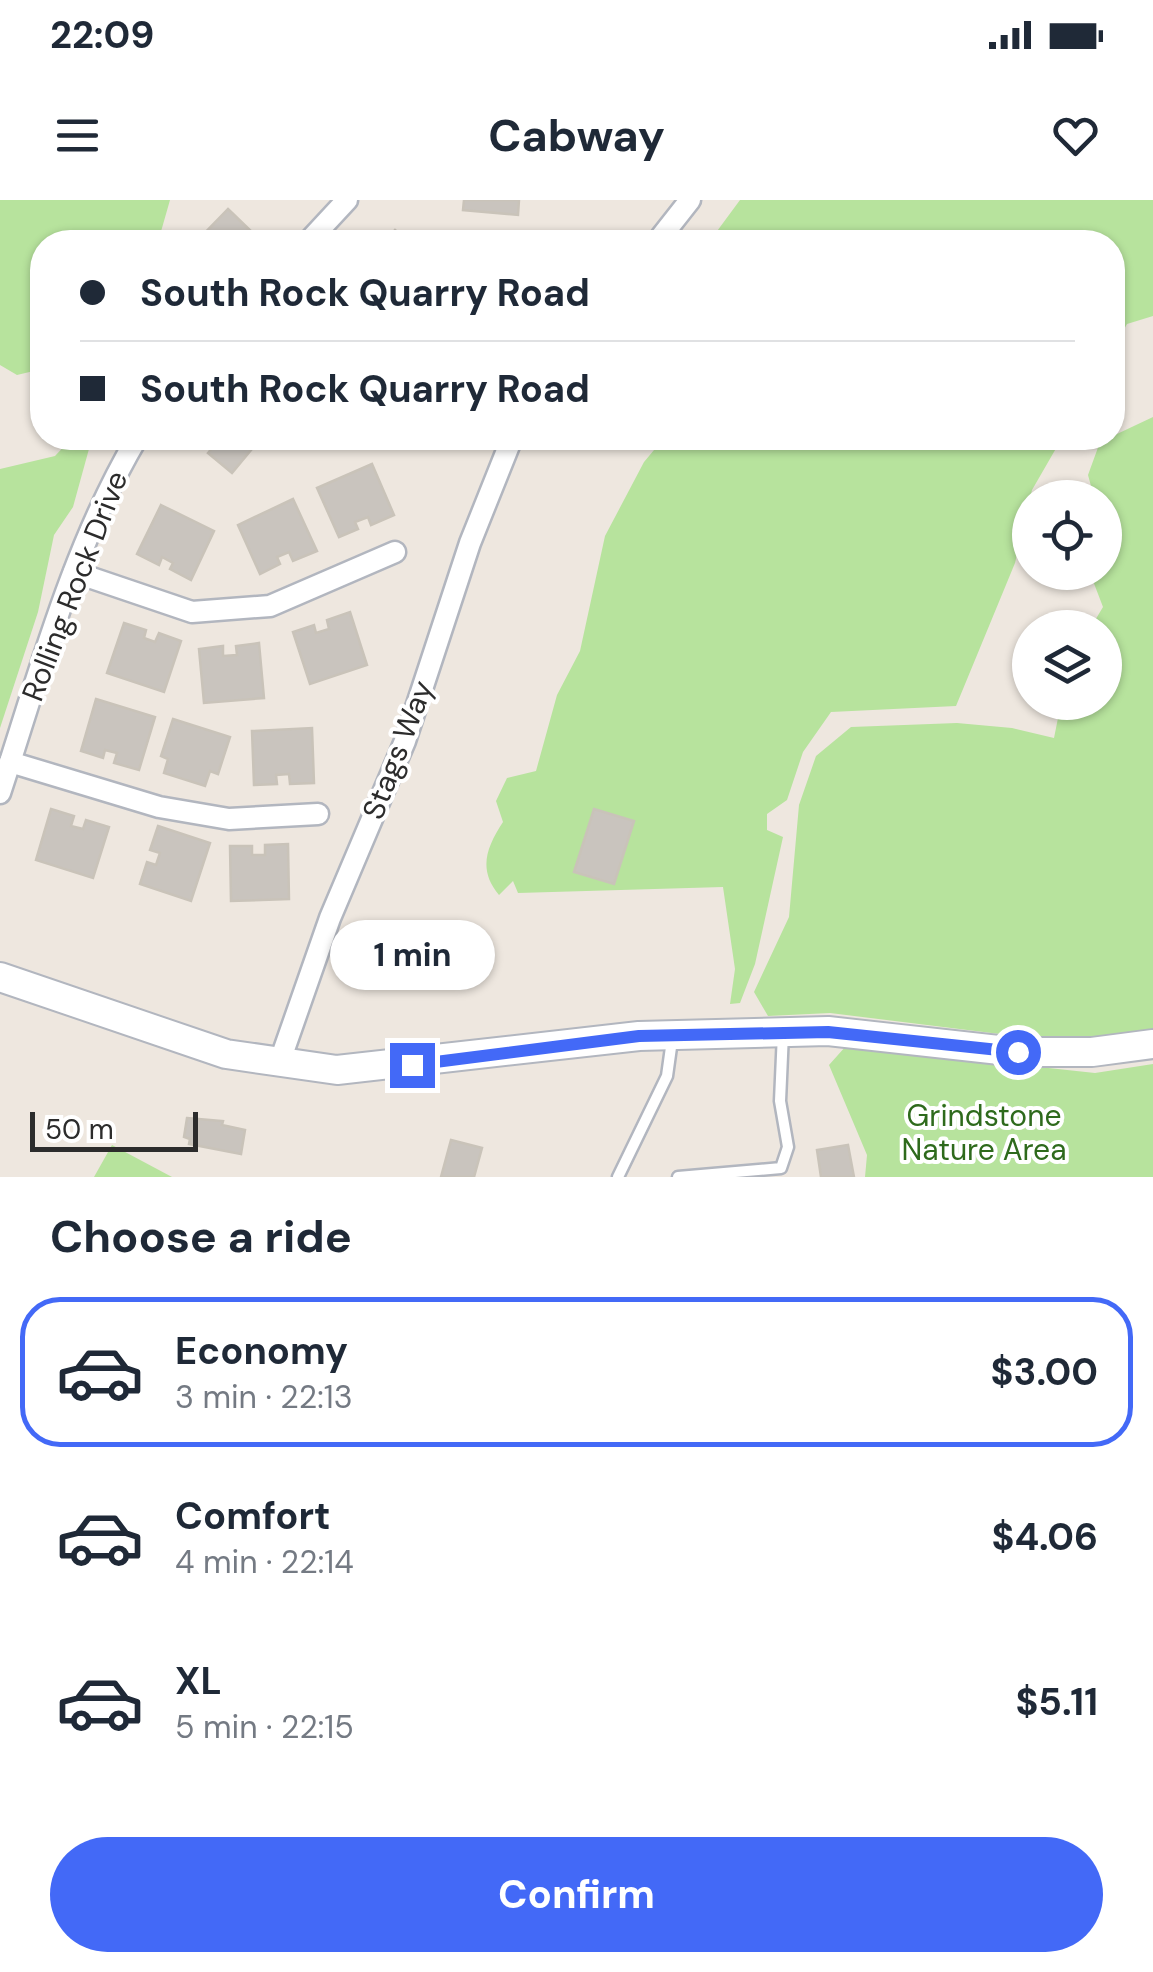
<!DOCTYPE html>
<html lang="en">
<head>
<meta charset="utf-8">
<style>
  :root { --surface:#fff; --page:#f6f6f7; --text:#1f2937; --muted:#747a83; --line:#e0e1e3; --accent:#4369f7 }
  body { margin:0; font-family:"DM Sans",sans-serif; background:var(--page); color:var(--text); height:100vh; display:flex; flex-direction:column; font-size:38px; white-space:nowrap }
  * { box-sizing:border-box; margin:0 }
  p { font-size:32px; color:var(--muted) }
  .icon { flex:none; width:55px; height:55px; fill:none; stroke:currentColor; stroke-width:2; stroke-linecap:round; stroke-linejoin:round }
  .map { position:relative; height:977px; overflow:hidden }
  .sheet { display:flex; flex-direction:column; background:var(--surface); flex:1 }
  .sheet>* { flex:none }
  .banner { position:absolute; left:30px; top:30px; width:1095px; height:220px; border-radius:40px; box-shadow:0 2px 8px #0004; display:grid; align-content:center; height:220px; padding:0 50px; background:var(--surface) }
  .controls { position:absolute; left:1012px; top:280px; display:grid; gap:20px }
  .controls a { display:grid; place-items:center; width:110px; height:110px; border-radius:50%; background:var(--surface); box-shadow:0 2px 8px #0004; font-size:50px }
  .scale { position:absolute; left:30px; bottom:25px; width:168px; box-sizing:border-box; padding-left:10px; border:5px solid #2c2c2c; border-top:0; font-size:28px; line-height:35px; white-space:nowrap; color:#2c2c2c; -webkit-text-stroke:8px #fff; paint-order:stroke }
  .end { position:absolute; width:45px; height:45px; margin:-22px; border:12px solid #4369f7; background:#fff; box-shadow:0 0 0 5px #fff }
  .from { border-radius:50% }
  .bubble { position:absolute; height:70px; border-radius:35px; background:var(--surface); box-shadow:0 2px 8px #0004; font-size:32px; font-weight:700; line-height:70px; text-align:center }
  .banner b { display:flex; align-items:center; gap:35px; height:95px; font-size:38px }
  .banner b+b { border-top:2px solid var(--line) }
  .banner i { width:25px; height:25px; background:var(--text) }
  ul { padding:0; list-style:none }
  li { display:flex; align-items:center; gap:30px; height:150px; margin:0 20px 15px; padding:0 30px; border:5px solid transparent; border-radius:40px }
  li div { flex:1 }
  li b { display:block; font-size:38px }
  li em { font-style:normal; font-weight:700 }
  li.selected { border-color:var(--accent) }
  li>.icon { width:90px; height:90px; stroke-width:1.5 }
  h2 { padding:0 50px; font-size:45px; line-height:120px }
  .action { display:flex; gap:20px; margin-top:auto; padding:20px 50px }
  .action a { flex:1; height:115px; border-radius:60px; background:var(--accent); color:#fff; font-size:40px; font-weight:700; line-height:115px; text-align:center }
  .status { display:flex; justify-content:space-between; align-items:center; height:70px; padding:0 50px; background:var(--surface); direction:ltr }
  .status svg { height:28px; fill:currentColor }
  header { display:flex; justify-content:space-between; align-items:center; height:130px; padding:0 50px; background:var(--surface); font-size:45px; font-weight:700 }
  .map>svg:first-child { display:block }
  .green { fill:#b7e39d }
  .building { fill:#c9c4be; stroke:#c9c3b9; stroke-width:2.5 }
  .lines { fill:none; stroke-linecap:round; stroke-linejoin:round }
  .service-casing { stroke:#b2b6bf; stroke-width:15 }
  .minor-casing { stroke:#b2b6bf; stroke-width:25 }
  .tertiary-casing { stroke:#b2b6bf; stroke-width:32 }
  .service { stroke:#fff; stroke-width:10 }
  .minor { stroke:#fff; stroke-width:20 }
  .tertiary { stroke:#fff; stroke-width:28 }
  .route { stroke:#4369f7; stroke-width:12 }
  .labels { text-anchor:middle; stroke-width:8; stroke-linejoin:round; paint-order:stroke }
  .street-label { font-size:30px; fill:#2c2c2c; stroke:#fff }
  .park-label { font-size:30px; fill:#2e6a1c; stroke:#fff }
</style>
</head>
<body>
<div class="status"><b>22:09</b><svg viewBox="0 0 49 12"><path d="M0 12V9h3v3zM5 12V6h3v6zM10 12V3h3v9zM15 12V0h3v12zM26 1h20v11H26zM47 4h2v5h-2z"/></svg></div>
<header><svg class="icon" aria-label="menu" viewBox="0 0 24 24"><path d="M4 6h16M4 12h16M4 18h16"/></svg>Cabway<svg class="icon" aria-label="heart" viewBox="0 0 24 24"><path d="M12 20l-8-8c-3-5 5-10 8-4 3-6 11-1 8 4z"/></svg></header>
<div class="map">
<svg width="1153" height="977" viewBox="0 0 1153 977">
  <rect width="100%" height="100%" fill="#eee7df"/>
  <g class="green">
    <polygon points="0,0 170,0 158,42 42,42 42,169 17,175 0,165"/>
    <polygon points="740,0 1153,0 1153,116 1127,124 1113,149 1112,42 709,42"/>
    <polygon points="1153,217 1153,834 1089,845 830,813 768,816 754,792 789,717 799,605 816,556 851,527 957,523 1012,528 1054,538 1061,503 1105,502 1105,428 1091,427 1103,407 1090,373 1105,372 1105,298 1094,297 1088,275 1100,242"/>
    <polygon points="72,238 92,238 73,307 54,335 38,412 0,528 0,269 55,256"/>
    <path d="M664,238H1062L1032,290L1015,363L956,506L831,512L803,552L787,600L767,614V630L783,637L755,764L740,803L730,804L735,769L723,687L518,693L513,681L499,695C478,670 486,648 503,622L496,601L507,578L536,571L557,495L580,451L605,336L644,262Z"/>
    <polygon points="846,846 1095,873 1153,864 1153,977 865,977 867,955 829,865"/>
    <polygon points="112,945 172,977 94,977"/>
  </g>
  <g class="building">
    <polygon points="464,0 519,0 518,15 463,10"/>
    <polygon points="228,9 254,34 246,42 196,42"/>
    <polygon points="395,30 409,42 373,42 378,37 384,42"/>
    <polygon points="202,238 261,238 232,273 208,253 213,247"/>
    <polygon points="372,264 394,315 371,325 368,317 355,322 358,329 339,337 317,288"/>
    <polygon points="293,299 317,351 293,361 289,352 277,357 280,364 260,374 238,325"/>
    <polygon points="161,305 214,331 191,380 170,369 173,363 162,357 159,365 137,354"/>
    <polygon points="350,412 367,465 310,484 293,432 314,425 316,433 329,429 327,420"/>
    <polygon points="124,423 146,430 144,438 155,442 159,433 181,441 164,492 107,473"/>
    <polygon points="259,443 264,498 204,503 199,449 223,446 223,456 237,455 236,446"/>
    <polygon points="96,499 155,517 139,570 114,563 117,553 105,550 103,558 81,551"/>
    <polygon points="173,519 230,537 218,574 210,571 205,586 164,573 168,559 161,556"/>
    <polygon points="312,528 314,583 290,584 289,574 276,575 277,584 254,585 252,531"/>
    <polygon points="51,609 74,616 71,626 83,629 86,620 109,627 93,678 36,660"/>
    <polygon points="594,609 634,621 614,684 574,672"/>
    <polygon points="158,626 210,643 191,701 140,684 147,662 156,665 160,653 150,650"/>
    <polygon points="288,644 289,699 231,701 230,646 252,646 252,655 265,655 265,645"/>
    <polygon points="187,918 223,921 222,925 245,930 241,954 189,944 190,939 184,937"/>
    <polygon points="451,940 482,948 474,977 441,977"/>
    <polygon points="848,945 854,977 821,977 817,950"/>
  </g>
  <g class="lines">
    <defs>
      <g id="service">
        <polyline points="618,977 667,876 672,840"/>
        <polyline points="678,977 781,968 788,947 780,901 783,833"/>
      </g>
      <g id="minor">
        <polyline points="308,42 347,0"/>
        <polyline points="657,42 690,0"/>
        <polyline points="74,372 192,412 270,406 395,352"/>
        <polyline points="10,562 159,607 229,619 318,614"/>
        <path d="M0,593C39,474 73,346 137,238"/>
        <polyline points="280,861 330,718 405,541 470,343 512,238"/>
      </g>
      <polyline id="tertiary" points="0,777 226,854 337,870 639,836 828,831 1018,852 1092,852 1153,844"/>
    </defs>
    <use href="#service" class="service-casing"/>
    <use href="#minor" class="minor-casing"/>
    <use href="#tertiary" class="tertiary-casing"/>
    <use href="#service" class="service"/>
    <use href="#minor" class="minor"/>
    <use href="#tertiary" class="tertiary"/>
  </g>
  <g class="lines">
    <polyline class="route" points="412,865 639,836 828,832 1018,852"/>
  </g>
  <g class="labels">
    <g class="street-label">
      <text transform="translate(75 386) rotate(-69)" y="10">Rolling Rock Drive</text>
      <text transform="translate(398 550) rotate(-69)" y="10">Stags Way</text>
    </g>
    <g class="park-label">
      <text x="984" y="926">Grindstone<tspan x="984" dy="34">Nature Area</tspan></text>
    </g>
  </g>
</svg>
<div class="controls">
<a><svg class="icon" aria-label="locate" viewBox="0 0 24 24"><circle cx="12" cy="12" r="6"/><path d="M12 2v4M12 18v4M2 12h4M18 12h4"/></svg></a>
<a><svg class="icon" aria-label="layers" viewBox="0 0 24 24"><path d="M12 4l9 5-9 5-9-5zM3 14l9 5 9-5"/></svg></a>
</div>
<div class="scale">50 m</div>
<i class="end from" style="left:1018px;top:852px"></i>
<i class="end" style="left:412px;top:865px"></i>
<div class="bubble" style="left:330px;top:720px;width:165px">1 min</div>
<div class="banner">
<b><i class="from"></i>South Rock Quarry Road</b>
<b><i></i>South Rock Quarry Road</b>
</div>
</div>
<section class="sheet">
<h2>Choose a ride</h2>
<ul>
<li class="selected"><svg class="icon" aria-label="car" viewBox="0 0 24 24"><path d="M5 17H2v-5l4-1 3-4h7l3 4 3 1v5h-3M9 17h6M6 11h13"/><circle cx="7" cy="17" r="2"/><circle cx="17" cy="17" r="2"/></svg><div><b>Economy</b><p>3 min · 22:13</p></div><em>$3.00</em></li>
<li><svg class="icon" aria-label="car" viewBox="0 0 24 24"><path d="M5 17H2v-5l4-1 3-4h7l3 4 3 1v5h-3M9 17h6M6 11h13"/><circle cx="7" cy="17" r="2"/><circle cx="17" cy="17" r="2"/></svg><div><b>Comfort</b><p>4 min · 22:14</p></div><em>$4.06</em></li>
<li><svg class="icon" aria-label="car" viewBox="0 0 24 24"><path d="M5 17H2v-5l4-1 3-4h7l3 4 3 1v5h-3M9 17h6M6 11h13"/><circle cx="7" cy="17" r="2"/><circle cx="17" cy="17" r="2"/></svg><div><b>XL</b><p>5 min · 22:15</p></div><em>$5.11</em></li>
</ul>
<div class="action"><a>Confirm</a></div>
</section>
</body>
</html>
